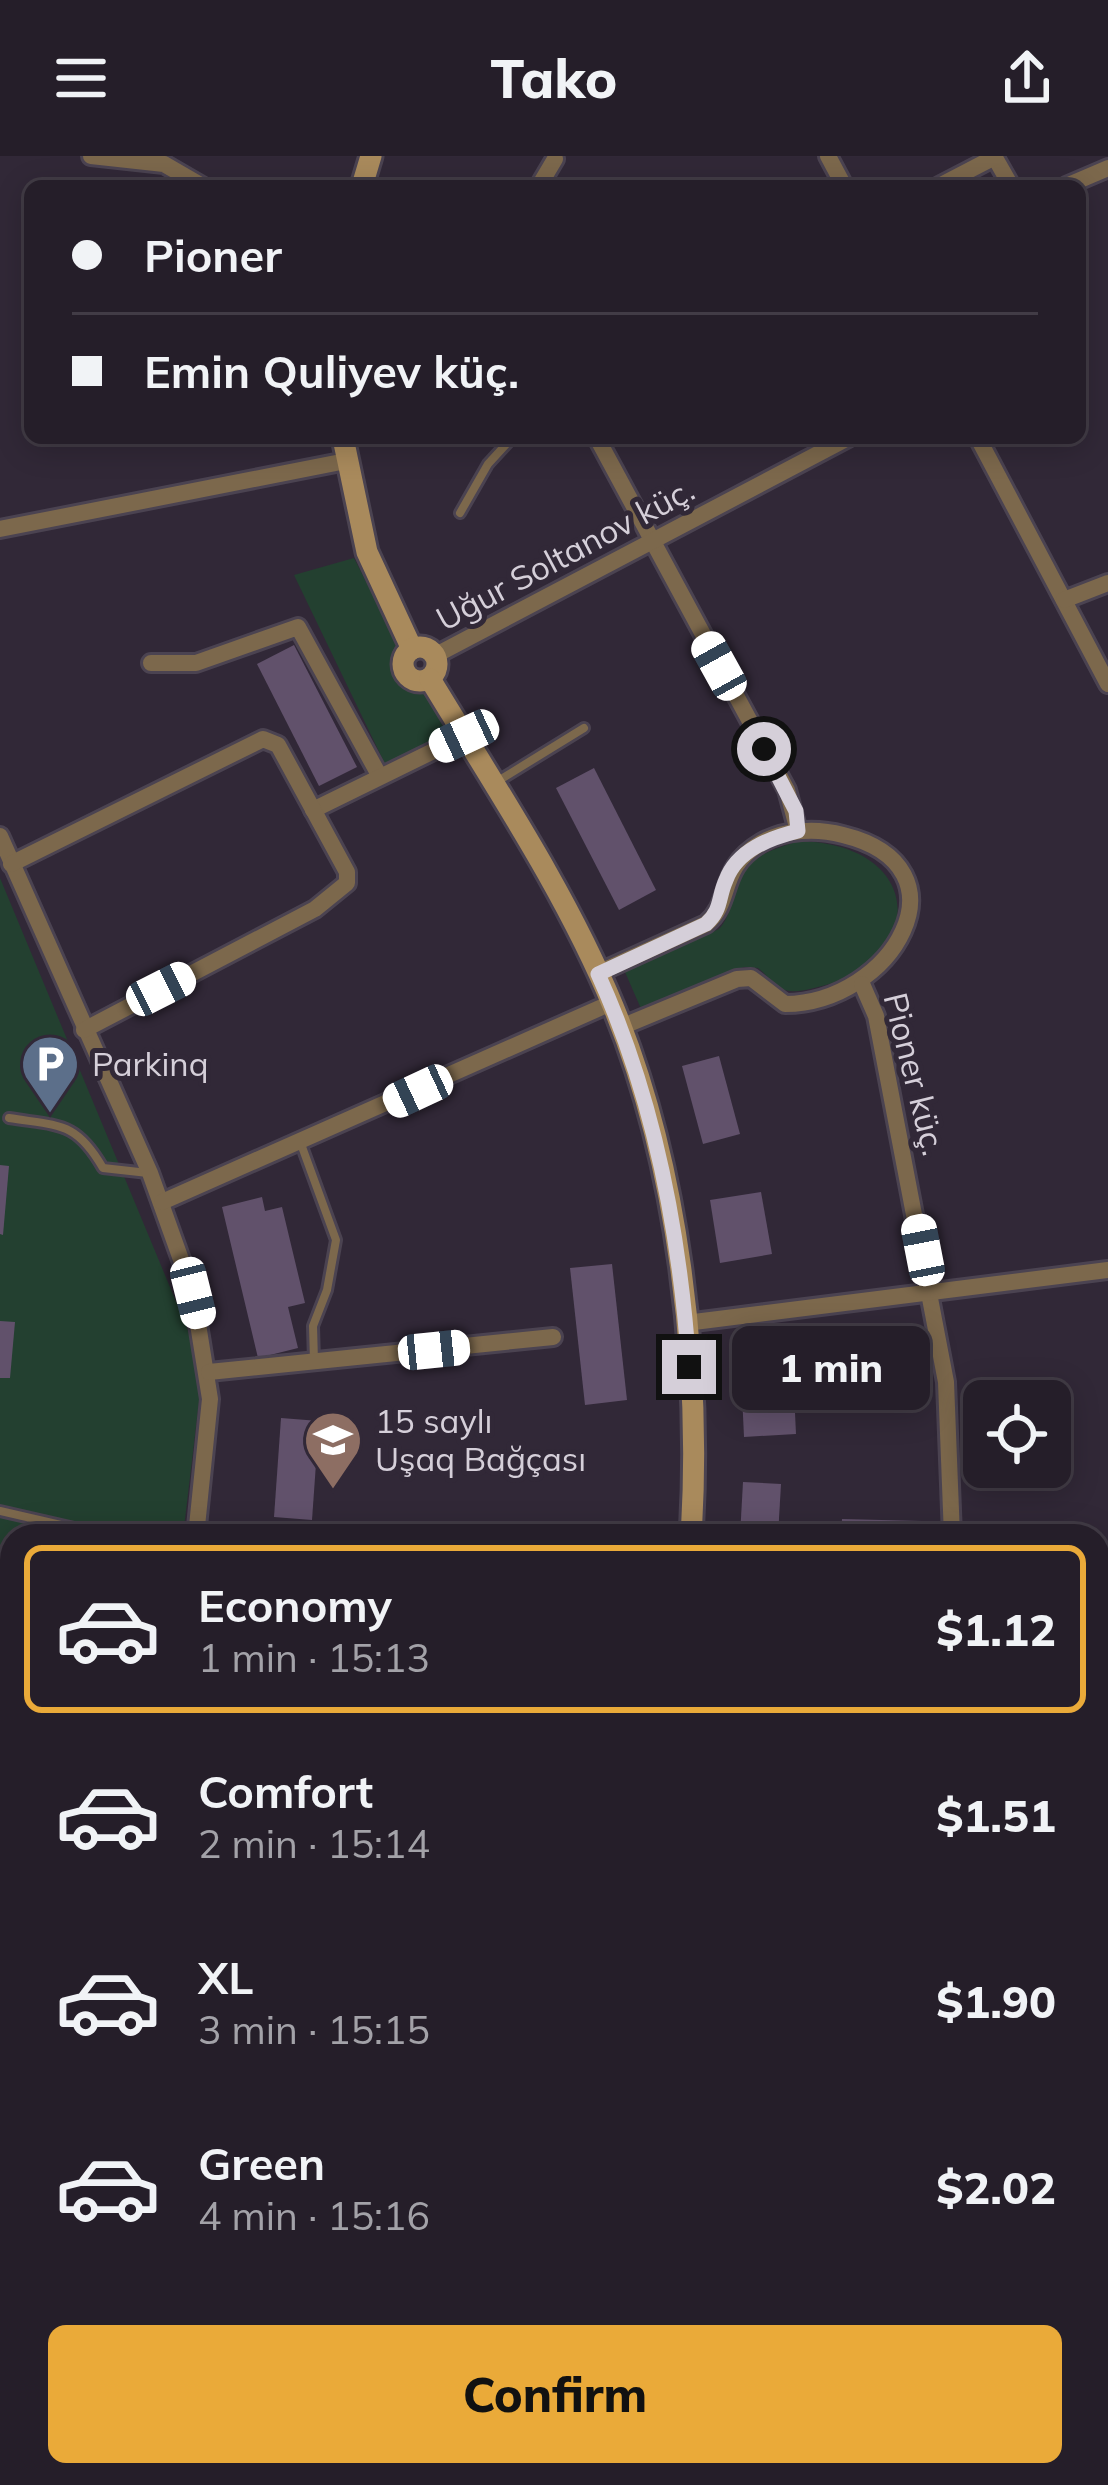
<!DOCTYPE html>
<html lang="en">
<head>
<meta charset="utf-8">
<style>
  :root { --surface:#251e29; --page:#312b35; --text:#f1f3f6; --muted:#a3a2a8; --line:#423c46; --accent:#eaaa39 }
  body { margin:0; font-family:Mulish,sans-serif; background:var(--page); color:var(--text); height:100vh; display:flex; flex-direction:column; font-size:45px; white-space:nowrap }
  * { box-sizing:border-box; margin:0 }
  p { font-size:39px; color:var(--muted) }
  .icon { flex:none; width:66px; height:66px; fill:none; stroke:currentColor; stroke-width:2; stroke-linecap:round; stroke-linejoin:round }
  .map { position:relative; flex:1; overflow:hidden }
  .drawer { position:absolute; left:0px; top:1368px; width:1110px; height:963px; display:flex; flex-direction:column; background:var(--surface); border-radius:36px 36px 0 0; box-shadow:0 6px 30px #0003,0 0 0 3px var(--line) }
  .drawer>* { flex:none }
  .hud { position:absolute; left:24px; top:24px; width:1062px; height:264px; border-radius:18px; box-shadow:0 6px 30px #0003,0 0 0 3px var(--line); display:grid; align-content:center; height:264px; padding:0 48px; background:var(--surface) }
  .controls { position:absolute; left:963px; top:1224px; display:grid; gap:24px }
  .controls a { display:grid; place-items:center; width:108px; height:108px; border-radius:18px; background:var(--surface); box-shadow:0 6px 30px #0003,0 0 0 3px var(--line); font-size:60px }
  .end { position:absolute; width:54px; height:54px; margin:-27px; border:15px solid #d5cfd9; background:#111; box-shadow:0 0 0 6px #111 }
  .from { border-radius:50% }
  .bubble { position:absolute; height:84px; border-radius:18px; background:var(--surface); box-shadow:0 6px 30px #0003,0 0 0 3px var(--line); font-size:39px; font-weight:800; line-height:84px; text-align:center }
  .car { position:absolute; width:36px; height:72px; margin:-36px -18px; border-radius:15px; box-shadow:0 0 9px 3px #0007; background:linear-gradient(#fff 24%,#345 0 40%,#fff 0 76%,#345 0 86%,#fff 0) }
  .hud b { display:flex; align-items:center; gap:42px; height:114px; font-size:45px }
  .hud b+b { border-top:3px solid var(--line) }
  .hud i { width:30px; height:30px; background:var(--text) }
  ul { padding:21px 0 0; list-style:none }
  li { display:flex; align-items:center; gap:36px; height:168px; margin:0 24px 18px; padding:0 24px; border:6px solid transparent; border-radius:18px }
  li div { flex:1 }
  li b { display:block; font-size:45px }
  li em { font-style:normal; font-weight:800 }
  li.on { border-color:var(--accent) }
  li>.icon { width:108px; height:108px; stroke-width:1.5 }
  .button { display:flex; gap:24px; margin-top:auto; padding:24px 48px }
  .button a { flex:1; height:138px; border-radius:18px; background:var(--accent); color:#111; font-size:48px; font-weight:800; line-height:138px; text-align:center }
  header { display:flex; justify-content:space-between; align-items:center; height:156px; padding:0 48px; background:var(--surface); font-size:54px; font-weight:800 }
  .map>svg:first-child { display:block }
  .green { fill:#234030 }
  .building { fill:#61516b }
  .lines { fill:none; stroke-linecap:round; stroke-linejoin:round }
  .lane-casing { stroke:#4b4351; stroke-width:14 }
  .street-casing { stroke:#4b4351; stroke-width:22 }
  .secondary-casing { stroke:#4b4351; stroke-width:27 }
  .lane { stroke:#7c684c; stroke-width:8 }
  .street { stroke:#7c684c; stroke-width:16 }
  .secondary { stroke:#a98a5c; stroke-width:21 }
  .route { stroke:#d5cfd9; stroke-width:15 }
  .labels { text-anchor:middle; stroke-width:10; stroke-linejoin:round; paint-order:stroke }
  .street-label { font-size:33px; fill:#d5cfd9; stroke:#312837 }
  .poi-label { font-size:33px; fill:#d5cfd9; stroke:#312837; text-anchor:start }
</style>
</head>
<body>
<header><svg class="icon" aria-label="menu" viewBox="0 0 24 24"><path d="M4 6h16M4 12h16M4 18h16"/></svg>Tako<svg class="icon" aria-label="share" viewBox="0 0 24 24"><path d="M12 15V3M7 8l5-5 5 5M5 13v7h14v-7"/></svg></header>
<div class="map">
<svg width="1108" height="2329" viewBox="0 0 1108 2329">
  <rect width="100%" height="100%" fill="#312837"/>
  <g class="green">
    <polygon points="354,402 399,490 391,511 397,524 426,533 451,578 385,608 294,419"/>
    <path d="M799,685C928,688 928,808 814,832C802,835 789,838 778,831C771,826 765,817 758,812L744,811L642,855L625,816L719,773C730,760 729,753 732,737C738,704 770,694 799,685Z"/>
    <polygon points="0,722 192,1184 200,1237 183,1380 12,1380 12,2061 0,2110"/>
  </g>
  <g class="building">
    <polygon points="294,489 357,611 319,630 257,508"/>
    <polygon points="594,612 656,734 619,754 556,632"/>
    <polygon points="719,900 740,978 703,988 682,910"/>
    <polygon points="0,1009 9,1010 3,1079 0,1078"/>
    <polygon points="761,1036 772,1098 720,1107 710,1044"/>
    <polygon points="262,1041 265,1055 282,1051 305,1147 288,1151 298,1192 258,1202 222,1051"/>
    <polygon points="612,1108 627,1244 585,1249 570,1112"/>
    <polygon points="0,1165 15,1166 10,1222 0,1222"/>
    <polygon points="793,1215 796,1278 744,1281 741,1217"/>
    <polygon points="281,1262 319,1265 312,1364 274,1361"/>
    <polygon points="743,1326 781,1328 778,1380 740,1380"/>
    <polygon points="842,1363 922,1365 922,1380 841,1380"/>
    <polygon points="1098,2036 1108,2039 1099,2092 1098,2092"/>
    <polygon points="1108,2240 1108,2279 1098,2277"/>
    <polygon points="191,2319 256,2319 253,2329 188,2329"/>
    <polygon points="309,2319 372,2319 370,2329 306,2329"/>
    <polygon points="710,2319 753,2319 750,2329 707,2329"/>
    <polygon points="788,2319 797,2319 830,2329 785,2329"/>
    <polygon points="1002,2319 1039,2319 1037,2329 999,2329"/>
  </g>
  <g class="lines">
    <defs>
      <g id="lane">
        <polyline points="460,357 488,308 512,282"/>
        <polyline points="498,625 584,572"/>
        <path d="M9,962C59,970 76,965 103,1012L148,1017"/>
        <polyline points="301,988 336,1084 327,1134 313,1170 314,1205"/>
        <polyline points="0,1355 109,1380"/>
        <polyline points="1003,1380 1021,1380"/>
        <polyline points="0,2188 12,2191"/>
        <polyline points="595,2319 603,2329"/>
        <polyline points="530,2329 533,2319"/>
        <polyline points="973,2329 975,2319"/>
      </g>
      <g id="street">
        <polyline points="91,0 164,8 202,30"/>
        <polyline points="828,0 844,30"/>
        <polyline points="994,0 1011,30"/>
        <polyline points="539,30 555,3"/>
        <polyline points="939,30 995,1"/>
        <polyline points="1066,30 1108,12"/>
        <polyline points="597,282 787,634 798,675"/>
        <polyline points="978,282 1108,528"/>
        <polyline points="0,373 346,305"/>
        <polyline points="1064,444 1108,427"/>
        <polyline points="436,499 848,282"/>
        <polyline points="151,507 196,507 298,471 379,619"/>
        <polyline points="313,654 464,580"/>
        <polyline points="0,680 150,1017 193,1137 210,1243 196,1380"/>
        <polyline points="11,708 263,583 278,589 347,716 347,727 315,753 84,874"/>
        <path d="M598,817L706,768C734,745 717,713 761,687C785,673 817,672 843,679C973,711 892,847 785,848L751,822L737,823L621,871"/>
        <polyline points="862,828 876,860 946,1226 952,1380"/>
        <polyline points="162,1046 611,847"/>
        <polyline points="686,1167 1108,1114"/>
        <polyline points="209,1216 553,1181"/>
        <polyline points="1098,1974 1108,1977"/>
        <polyline points="0,2171 12,2118"/>
        <polyline points="1098,2178 1108,2140"/>
        <polyline points="1059,2329 1061,2319"/>
      </g>
      <g id="secondary">
        <polyline points="362,30 371,0"/>
        <polyline points="343,282 367,396 412,493"/>
        <circle cx="420" cy="508" r="17"/>
        <path d="M430,523C494,629 566,736 613,850C678,1007 702,1211 691,1380"/>
        <polyline points="451,2329 453,2319"/>
        <polyline points="492,2329 494,2319"/>
      </g>
    </defs>
    <use href="#lane" class="lane-casing"/>
    <use href="#street" class="street-casing"/>
    <use href="#secondary" class="secondary-casing"/>
    <use href="#lane" class="lane"/>
    <use href="#street" class="street"/>
    <use href="#secondary" class="secondary"/>
  </g>
  <g class="lines">
    <path class="route" d="M689,1211C680,1078 653,939 598,818L706,768C722,754 718,741 726,724C737,694 770,682 798,675L796,655L764,593"/>
  </g>
  <defs>
    <symbol id="parking-pin" viewBox="-11 -11 22 30"><path d="M0 17L-7.5 6A9.5 9.5 0 1 1 7.5 6Z" fill="#5c6f8a" stroke="#312837"/><path d="M-3.5-5.5H1a3.5 3.5 0 0 1 0 7H-1V5.5H-3.5ZM-1-3.4V-.6H.8a1.4 1.4 0 0 0 0-2.8Z" fill="#fff"/></symbol>
    <symbol id="school-pin" viewBox="-11 -11 22 30"><path d="M0 17L-7.5 6A9.5 9.5 0 1 1 7.5 6Z" fill="#8d6e63" stroke="#312837"/><path d="M0-5L7-2L0 1L-7-2ZM-4 1L0 2.5L4 1V4Q0 6-4 4Z" fill="#fff"/></symbol>
  </defs>
  <g fill-rule="evenodd">
    <use href="#parking-pin" x="17" y="875" width="66" height="90"/>
    <use href="#school-pin" x="300" y="1251" width="66" height="90"/>
  </g>
  <g class="labels">
    <g class="street-label">
      <text transform="translate(565 398) rotate(-28)" y="12">Uğur Soltanov küç.</text>
      <text transform="translate(915 918) rotate(76)" y="12">Pioner küç.</text>
    </g>
    <g class="poi-label">
      <text x="92" y="920">Parkinq</text>
      <text x="375" y="1277">15 saylı<tspan x="375" dy="38">Uşaq Bağçası</tspan></text>
    </g>
  </g>
</svg>
<div class="controls">
<a><svg class="icon" aria-label="locate" viewBox="0 0 24 24"><circle cx="12" cy="12" r="6"/><path d="M12 2v4M12 18v4M2 12h4M18 12h4"/></svg></a>
</div>
<i class="end from" style="left:764px;top:593px"></i>
<i class="end" style="left:689px;top:1211px"></i>
<div class="bubble" style="left:732px;top:1170px;width:198px">1 min</div>
<i class="car" style="left:719px;top:510px;rotate:331deg"></i>
<i class="car" style="left:464px;top:580px;rotate:245deg"></i>
<i class="car" style="left:161px;top:833px;rotate:63deg"></i>
<i class="car" style="left:418px;top:935px;rotate:245deg"></i>
<i class="car" style="left:923px;top:1094px;rotate:349deg"></i>
<i class="car" style="left:193px;top:1137px;rotate:166deg"></i>
<i class="car" style="left:434px;top:1194px;rotate:84deg"></i>
<div class="hud">
<b><i class="from"></i>Pioner</b>
<b><i></i>Emin Quliyev küç.</b>
</div>
<section class="drawer">
<ul>
<li class="on"><svg class="icon" aria-label="car" viewBox="0 0 24 24"><path d="M5 17H2v-5l4-1 3-4h7l3 4 3 1v5h-3M9 17h6M6 11h13"/><circle cx="7" cy="17" r="2"/><circle cx="17" cy="17" r="2"/></svg><div><b>Economy</b><p>1 min · 15:13</p></div><em>$1.12</em></li>
<li><svg class="icon" aria-label="car" viewBox="0 0 24 24"><path d="M5 17H2v-5l4-1 3-4h7l3 4 3 1v5h-3M9 17h6M6 11h13"/><circle cx="7" cy="17" r="2"/><circle cx="17" cy="17" r="2"/></svg><div><b>Comfort</b><p>2 min · 15:14</p></div><em>$1.51</em></li>
<li><svg class="icon" aria-label="car" viewBox="0 0 24 24"><path d="M5 17H2v-5l4-1 3-4h7l3 4 3 1v5h-3M9 17h6M6 11h13"/><circle cx="7" cy="17" r="2"/><circle cx="17" cy="17" r="2"/></svg><div><b>XL</b><p>3 min · 15:15</p></div><em>$1.90</em></li>
<li><svg class="icon" aria-label="car" viewBox="0 0 24 24"><path d="M5 17H2v-5l4-1 3-4h7l3 4 3 1v5h-3M9 17h6M6 11h13"/><circle cx="7" cy="17" r="2"/><circle cx="17" cy="17" r="2"/></svg><div><b>Green</b><p>4 min · 15:16</p></div><em>$2.02</em></li>
</ul>
<div class="button"><a>Confirm</a></div>
</section>
</div>
</body>
</html>
